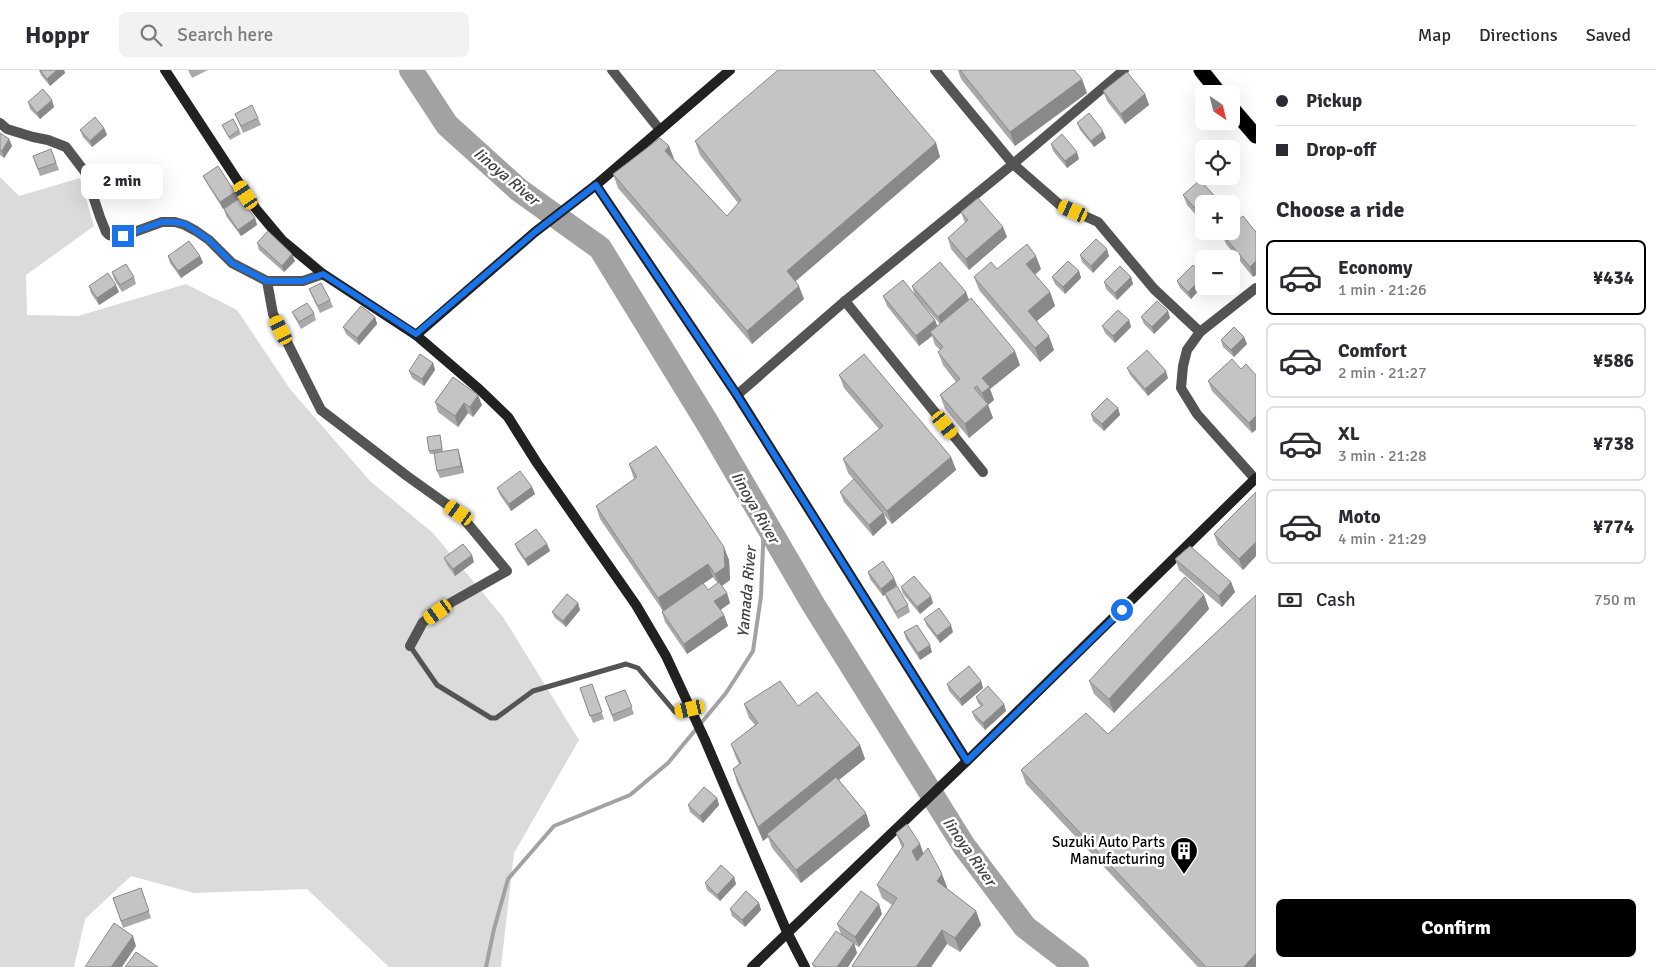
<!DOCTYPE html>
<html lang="en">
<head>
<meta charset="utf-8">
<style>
  :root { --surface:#fff; --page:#f2f2f3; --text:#2b2b33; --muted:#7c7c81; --line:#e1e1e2; --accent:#000 }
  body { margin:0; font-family:Signika,sans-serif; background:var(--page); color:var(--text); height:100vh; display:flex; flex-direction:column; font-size:19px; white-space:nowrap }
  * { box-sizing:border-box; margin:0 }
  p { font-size:16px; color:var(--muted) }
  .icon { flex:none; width:28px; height:28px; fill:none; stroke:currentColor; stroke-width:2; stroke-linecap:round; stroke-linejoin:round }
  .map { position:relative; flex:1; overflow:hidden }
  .details { display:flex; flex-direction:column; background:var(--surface); width:400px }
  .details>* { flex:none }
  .hud { display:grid; align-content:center; height:110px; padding:0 20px; background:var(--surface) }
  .needle { width:32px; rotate:145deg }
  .tools { position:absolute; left:1195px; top:15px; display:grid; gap:10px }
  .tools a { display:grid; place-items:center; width:45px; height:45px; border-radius:8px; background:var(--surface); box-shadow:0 5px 20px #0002; font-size:25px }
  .end { position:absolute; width:22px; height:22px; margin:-11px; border:6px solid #1a73e8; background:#fff; box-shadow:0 0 0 2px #fff }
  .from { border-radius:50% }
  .bubble { position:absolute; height:35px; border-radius:8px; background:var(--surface); box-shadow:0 5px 20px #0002; font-size:16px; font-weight:700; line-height:35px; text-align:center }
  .car { position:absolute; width:15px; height:30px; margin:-15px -8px; border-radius:6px; box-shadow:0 0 4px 1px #0007; background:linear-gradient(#f5c518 24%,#345 0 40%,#f5c518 0 76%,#345 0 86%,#f5c518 0) }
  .hud b { display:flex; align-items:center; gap:18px; height:48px; font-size:19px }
  .hud b+b { border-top:1px solid var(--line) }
  .hud i { width:12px; height:12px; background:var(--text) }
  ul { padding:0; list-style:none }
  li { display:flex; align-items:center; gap:15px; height:75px; margin:0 10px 8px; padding:0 10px; border:2px solid var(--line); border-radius:8px }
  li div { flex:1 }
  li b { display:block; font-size:19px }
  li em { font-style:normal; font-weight:700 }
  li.on { border-color:var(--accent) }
  li>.icon { width:45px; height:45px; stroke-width:1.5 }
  h2 { padding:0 20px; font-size:22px; line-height:60px }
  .pay { display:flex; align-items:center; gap:12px; height:55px; padding:0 20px; font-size:19px }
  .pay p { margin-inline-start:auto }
  .action { display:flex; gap:10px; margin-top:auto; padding:10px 20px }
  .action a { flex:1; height:58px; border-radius:8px; background:var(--accent); color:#fff; font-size:20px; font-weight:700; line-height:58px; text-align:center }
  header { display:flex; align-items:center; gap:30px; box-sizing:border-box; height:70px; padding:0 25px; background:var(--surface); border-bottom:1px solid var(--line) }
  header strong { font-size:24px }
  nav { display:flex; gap:28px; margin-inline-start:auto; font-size:18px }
  .search { width:350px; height:45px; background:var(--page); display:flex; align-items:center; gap:12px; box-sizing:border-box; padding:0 18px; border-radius:8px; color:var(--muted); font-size:19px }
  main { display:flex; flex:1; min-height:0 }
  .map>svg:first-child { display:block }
  .green { fill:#dbdbdb }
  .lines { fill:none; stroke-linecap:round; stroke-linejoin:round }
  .stream { stroke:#a2a2a2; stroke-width:4 }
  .river { stroke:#a2a2a2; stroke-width:24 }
  .highway-casing { stroke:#dbdbdb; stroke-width:16 }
  .lane { stroke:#545454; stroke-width:5 }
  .street { stroke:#545454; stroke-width:10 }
  .secondary { stroke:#212121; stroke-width:10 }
  .highway { stroke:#000; stroke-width:15 }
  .wall { fill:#a9a9a9; fill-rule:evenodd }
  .shaded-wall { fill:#898989 }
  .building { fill:#c4c4c4; stroke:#898989 }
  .route { stroke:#1a73e8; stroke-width:6 }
  .labels { text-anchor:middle; stroke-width:5; stroke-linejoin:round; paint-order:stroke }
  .poi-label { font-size:15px; fill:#000; stroke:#fff; text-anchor:end }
  .water-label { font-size:16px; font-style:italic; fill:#434343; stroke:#fff }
</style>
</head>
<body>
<header>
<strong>Hoppr</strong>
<div class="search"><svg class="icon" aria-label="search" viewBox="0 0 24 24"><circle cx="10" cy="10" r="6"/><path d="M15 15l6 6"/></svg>Search here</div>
<nav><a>Map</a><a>Directions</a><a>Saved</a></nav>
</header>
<main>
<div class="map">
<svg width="1256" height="897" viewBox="0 0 1256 897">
  <rect width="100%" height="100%" fill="#fff"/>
  <polygon class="green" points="0,107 19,126 80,108 94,156 26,205 27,245 78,246 186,214 237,240 290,319 370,411 433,463 503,547 579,670 514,783 501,897 389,897 307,819 194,823 131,806 85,849 74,897 0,897"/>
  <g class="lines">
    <polyline class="stream" points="486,897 494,859 508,809 554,756 630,725 668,693 726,623 753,581 761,526 764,452"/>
    <polyline class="river" points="411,0 447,55 519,120 600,178 708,354 813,534 964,776 1025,857 1077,897"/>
    <defs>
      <g id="highway">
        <polyline points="1201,0 1220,24"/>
        <polyline points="1231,37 1256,66"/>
      </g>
    </defs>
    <use href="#highway" class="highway-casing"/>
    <polyline class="lane" points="410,576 437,615 491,648 496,648 533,621 626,594 638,598 675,642 690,639"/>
    <g class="street">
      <polyline points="612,0 660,60"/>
      <polyline points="935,0 1013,94 1060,135 1098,152 1154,219 1200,262 1187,280 1183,296 1181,318 1197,344 1255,409"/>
      <polyline points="0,53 7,59 33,67 48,70 66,77 85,102 100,147 106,162 109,165 115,167 123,166 162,152 175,152 185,155 196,161 209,170 232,193 267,211 303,211 323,204"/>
      <polyline points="267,211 273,244 321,340 407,406 459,443 507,501 452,532 423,552 410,576"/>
      <polyline points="845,231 983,402"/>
      <polyline points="1200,262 1256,218"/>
      <polyline points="737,325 845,231 1013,94 1124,0"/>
    </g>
    <g class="secondary">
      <polyline points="165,0 256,139 282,170 323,204 416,265 479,319 508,347 537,393 636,535 666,586 705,670 787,862 805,897"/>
      <polyline points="596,115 737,325 967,691"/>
      <polyline points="416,265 535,162 596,115 730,0"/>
      <polyline points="752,897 967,691 1256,408"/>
    </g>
    <use href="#highway" class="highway"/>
  </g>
  <g class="wall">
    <polygon points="39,0 64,0 65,3 50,16 41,5"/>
    <polygon points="188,0 208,0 192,8"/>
    <polygon points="958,0 1074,0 1087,23 1015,76 961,9"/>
    <polygon points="1103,21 1145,24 1149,35 1125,54 1107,31"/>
    <polygon points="28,32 54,37 40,49 30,39"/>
    <polygon points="235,44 258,48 261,55 243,63"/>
    <polygon points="1077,53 1106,68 1094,77 1080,60"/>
    <polygon points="222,55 239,60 241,64 230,70"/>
    <polygon points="104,58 107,65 92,77 83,67 80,60"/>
    <polygon points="0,63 9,69 12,76 4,88 0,85"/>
    <polygon points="695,71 936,73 940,87 796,211 804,229 752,274 618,118 613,104 669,76 674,89 727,146 738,133 700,85"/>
    <polygon points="1051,74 1079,89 1067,98 1053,81"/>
    <polygon points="51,79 59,100 40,106 33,86"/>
    <polygon points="203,106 235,122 238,129 223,139 206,112"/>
    <polygon points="1183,125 1204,134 1204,154 1187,135"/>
    <polygon points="224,139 255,148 257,155 241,166 226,146"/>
    <polygon points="961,142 1003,157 1007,167 969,200 951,179 948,168 965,153"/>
    <polygon points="1255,161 1256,161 1256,205 1253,207 1226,174 1222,164"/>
    <polygon points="257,173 295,191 284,202 259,180"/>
    <polygon points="1080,185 1109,186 1093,203 1082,192"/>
    <polygon points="168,186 200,186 203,193 181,208 170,193"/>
    <polygon points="997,199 1041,199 1035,205 1050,222 1055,236 1037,251 1054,280 1040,292 979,220 974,207"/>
    <polygon points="1079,201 1081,208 1065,224 1055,214 1052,207"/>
    <polygon points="112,202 134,207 136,214 122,222 114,209"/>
    <polygon points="1204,205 1204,215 1191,229 1180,218 1177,211"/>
    <polygon points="1131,207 1133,214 1117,230 1106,219 1104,212"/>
    <polygon points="89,216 119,222 99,235 91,223"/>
    <path d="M912,216L966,222L969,230L1020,295L990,319L994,330L988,335L993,348L969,368L945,339L940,325L956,312L943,295L938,282L940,280L935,275L932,266L919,276L887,236L883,226H915ZM921,232L940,254L937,256L935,250Z"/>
    <polygon points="309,219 330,230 333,237 320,243 312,226"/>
    <polygon points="1168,241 1170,248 1154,264 1144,254 1141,247"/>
    <polygon points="292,242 314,243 316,250 301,259 295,248"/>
    <polygon points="375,247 377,254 359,275 346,264 343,257"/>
    <polygon points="1129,250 1131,257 1115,273 1105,263 1102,256"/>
    <polygon points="1244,267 1247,274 1234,287 1223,277 1221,270"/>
    <polygon points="1232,289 1252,363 1212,321 1208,311"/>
    <polygon points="433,293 435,300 424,316 412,308 409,301"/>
    <polygon points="1127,298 1168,308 1148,326 1130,305"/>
    <polygon points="839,305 951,387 956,400 892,454 884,445 887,453 873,466 844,432 840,422 854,410 848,403 843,389 879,359 844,318"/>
    <polygon points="453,307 482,335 473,347 468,343 458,357 438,342 435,332"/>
    <polygon points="1118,338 1120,345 1104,361 1093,351 1091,344"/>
    <polygon points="440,365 441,369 443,382 460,386 464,403 440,408 437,401 434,384 430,384 429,381"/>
    <path d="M629,394L729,490L730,510L722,516L727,523L730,533L720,540L724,545L728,556L687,584L665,552L662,542L663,541L600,449L596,436L634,409ZM713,507L718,514L708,520L703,514Z"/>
    <polygon points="532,417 535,424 511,441 500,425 497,418"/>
    <polygon points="1256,422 1256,486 1243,500 1218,475 1214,464"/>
    <polygon points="515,474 547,474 550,481 528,496 517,480"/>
    <polygon points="444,488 474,492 455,506 447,495"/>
    <polygon points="1175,489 1231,512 1235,522 1222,537 1179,500"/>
    <polygon points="868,502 897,515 891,519 908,535 910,542 898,549 887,530 885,525 883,526 870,509"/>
    <polygon points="901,517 933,533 920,544 903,524"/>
    <polygon points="1204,525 1209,539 1114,643 1094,624 1089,611"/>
    <polygon points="578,533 580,540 566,557 555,548 552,542"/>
    <polygon points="924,549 953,562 940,573 927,556"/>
    <polygon points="904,562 932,582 920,590 906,569"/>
    <polygon points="981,611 983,618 962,636 949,621 947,614"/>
    <polygon points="592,614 604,649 593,653 580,618"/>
    <polygon points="625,620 634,644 614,652 605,627"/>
    <polygon points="976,627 1004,634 1006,641 985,660 975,649 972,642 981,636 978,633"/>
    <polygon points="744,634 860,675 865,689 839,710 866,743 870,756 801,813 772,778 768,767 763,771 737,713 733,699 739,694 736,688 731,674 755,655 749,648"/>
    <polygon points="1108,664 1256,897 1198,897 1026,714 1021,700"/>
    <polygon points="717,728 719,735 703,753 690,742 688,735"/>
    <polygon points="896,763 920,774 923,783 947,817 946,818 976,841 981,855 960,882 947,874 931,897 853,897 852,896 892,835 882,828 877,815 902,778"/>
    <polygon points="734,807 736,814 720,831 707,820 705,813"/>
    <polygon points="141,818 151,848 123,858 113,828"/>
    <polygon points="759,833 761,840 745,857 732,846 730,839"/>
    <polygon points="882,844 859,877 854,874 857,883 848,897 814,897 812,894 841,864 837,854"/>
  </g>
  <g class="shaded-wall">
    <polygon points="57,0 64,0 65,3 50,16 47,9"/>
    <polygon points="1082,9 1087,23 1015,76 1010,62"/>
    <polygon points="1145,24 1149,35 1125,54 1121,44"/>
    <polygon points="52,30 54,37 40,49 37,43"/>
    <polygon points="104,58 107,65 92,77 90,71"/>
    <polygon points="1103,61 1106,68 1094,77 1091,71"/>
    <polygon points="9,69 12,76 4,88 2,81"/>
    <polygon points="936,73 940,87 792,214 787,201"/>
    <polygon points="669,76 674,89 665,81"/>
    <polygon points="1077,82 1079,89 1067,98 1065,91"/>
    <polygon points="235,122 238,129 223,139 220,132"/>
    <polygon points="255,148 257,155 241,166 238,160"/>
    <polygon points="1003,157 1007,167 969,200 966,189"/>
    <polygon points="1107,179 1109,186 1093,203 1091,196"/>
    <polygon points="292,184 295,191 284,202 282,196"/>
    <polygon points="200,186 203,193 181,208 178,201"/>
    <polygon points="1036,186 1041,199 1031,208 1026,194"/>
    <polygon points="1256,191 1256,205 1253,207 1250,197"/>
    <polygon points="1079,201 1081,208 1065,224 1063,217"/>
    <polygon points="1204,206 1204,215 1191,229 1188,222"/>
    <polygon points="1131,207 1133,214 1117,230 1115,223"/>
    <polygon points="116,215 119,222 99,235 97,228"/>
    <polygon points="799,216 804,229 752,274 747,261"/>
    <polygon points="966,222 970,233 942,257 938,247"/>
    <polygon points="1050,222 1055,236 1033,254 1028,241"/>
    <polygon points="1168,241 1170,248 1154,264 1152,257"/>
    <polygon points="375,247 377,254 359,275 357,268"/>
    <polygon points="935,250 939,260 930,262 932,266 919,276 916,266"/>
    <polygon points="1129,250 1131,257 1115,273 1113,266"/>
    <polygon points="1049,266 1054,280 1040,292 1035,278"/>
    <polygon points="1244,267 1247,274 1234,287 1231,280"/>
    <polygon points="1015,281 1020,295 990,319 994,330 988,335 993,348 969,368 965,354 987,336 982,323 982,308"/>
    <polygon points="433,293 435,300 424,316 422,309"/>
    <polygon points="1166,301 1168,308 1148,326 1145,319"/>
    <polygon points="478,325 482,335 473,347 470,337"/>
    <polygon points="464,333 468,343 458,357 455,346"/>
    <polygon points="1118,338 1120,345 1104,361 1102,354"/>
    <polygon points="1256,346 1256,360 1252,363 1249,353"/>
    <polygon points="458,379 460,386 464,403 461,396"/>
    <polygon points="951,387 956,400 892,454 887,441"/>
    <polygon points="532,417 535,424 511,441 509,434"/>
    <polygon points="883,443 887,453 873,466 869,455"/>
    <polygon points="1256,472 1256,486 1243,500 1239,489"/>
    <polygon points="547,474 550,481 528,496 525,489"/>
    <polygon points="724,477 729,490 730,510 720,517 715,504"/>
    <polygon points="472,485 474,492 455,506 453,499"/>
    <polygon points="708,494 713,507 663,541 658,528"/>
    <polygon points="894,508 897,515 883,526 881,519"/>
    <polygon points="1231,512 1235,522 1222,537 1219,526"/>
    <polygon points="727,523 730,533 718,542 714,531"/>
    <polygon points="1204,525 1209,539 1114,643 1109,629"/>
    <polygon points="931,526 933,533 920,544 917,537"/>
    <polygon points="578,533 580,540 566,557 563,551"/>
    <polygon points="724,545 728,556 687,584 684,574"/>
    <polygon points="951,555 953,562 940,573 937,566"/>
    <polygon points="930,575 932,582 920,590 918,583"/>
    <polygon points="981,611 983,618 962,636 960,629"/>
    <polygon points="1004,634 1006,641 985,660 983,653"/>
    <polygon points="860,675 865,689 769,766 767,764 768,767 763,771 758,757"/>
    <polygon points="717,728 719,735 703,753 700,746"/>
    <polygon points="866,743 870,756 801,813 796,800"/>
    <polygon points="920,774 925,788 916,794 912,781"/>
    <polygon points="942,804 947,817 942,824 937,811"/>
    <polygon points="734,807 736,814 720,831 717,825"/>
    <polygon points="759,833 761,840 745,857 742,850"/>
    <polygon points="879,834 882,844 859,877 855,867"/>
    <polygon points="976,841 981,855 960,882 955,868"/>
    <polygon points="942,860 947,874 931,897 916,897"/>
    <polygon points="133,866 136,876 122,897 111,897"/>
    <polygon points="854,873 857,883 848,897 837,897"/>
    <polygon points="1256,883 1256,897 1244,897"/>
  </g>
  <g class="building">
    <polygon points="40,0 57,0 47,9"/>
    <polygon points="778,0 874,0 936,73 787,201 799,216 747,261 613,104 660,68 669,76 665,81 727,146 741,130 695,71"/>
    <polygon points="960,0 1074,0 1082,9 1010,62"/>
    <polygon points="1127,2 1145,24 1121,44 1103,21"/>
    <polygon points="43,19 52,30 37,43 28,32"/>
    <polygon points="252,35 258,48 241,56 235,44"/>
    <polygon points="1089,43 1103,61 1091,71 1077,53"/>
    <polygon points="95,47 104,58 90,71 80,60"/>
    <polygon points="233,49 239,60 229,67 222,55"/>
    <polygon points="0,63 9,69 2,81 0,80"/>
    <polygon points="1062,64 1077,82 1065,91 1051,74"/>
    <polygon points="51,79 56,93 38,99 33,86"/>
    <polygon points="218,96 235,122 220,132 203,106"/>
    <polygon points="1200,110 1222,134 1204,134 1204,148 1183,125"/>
    <polygon points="240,128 255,148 238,160 224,139"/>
    <polygon points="978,128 1003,157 966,189 948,168 968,150 961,142"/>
    <polygon points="1243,146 1255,161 1256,161 1256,191 1250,197 1222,164 1225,161 1231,161 1231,156"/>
    <polygon points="268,161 292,184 282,196 257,173"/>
    <polygon points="1096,169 1107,179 1091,196 1080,185"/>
    <polygon points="189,171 200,186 178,201 168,186"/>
    <polygon points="1027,174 1036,186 1026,194 1050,222 1028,241 1049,266 1035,278 974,207 991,192 997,199"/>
    <polygon points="1068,191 1079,201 1063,217 1052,207"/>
    <polygon points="940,192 966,222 938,247 912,216"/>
    <polygon points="126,194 134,207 120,215 112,202"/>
    <polygon points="1193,195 1204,206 1188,222 1177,211"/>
    <polygon points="1120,196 1131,207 1115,223 1104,212"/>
    <polygon points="108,203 116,215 97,228 89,216"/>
    <polygon points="903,210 935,250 916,266 883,226"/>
    <polygon points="321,213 330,230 318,236 309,219"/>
    <polygon points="971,228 1015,281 982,308 990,317 982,323 977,316 974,318 988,334 965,354 940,325 960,309 938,282 943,277 930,262"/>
    <polygon points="1157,231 1168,241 1152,257 1141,247"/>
    <polygon points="307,233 314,243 299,252 292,242"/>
    <polygon points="361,236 375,247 357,268 343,257"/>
    <polygon points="1118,240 1129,250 1113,266 1102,256"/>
    <polygon points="1234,257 1244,267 1231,280 1221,270"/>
    <polygon points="1147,280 1166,301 1145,319 1127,298"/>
    <polygon points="420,284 433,293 422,309 409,301"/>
    <polygon points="864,284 951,387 887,441 843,389 883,356 839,305"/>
    <polygon points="1232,289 1241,299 1246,294 1256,305 1256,346 1249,353 1208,311"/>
    <polygon points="453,307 478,325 470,337 464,333 455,346 435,332"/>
    <polygon points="1107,328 1118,338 1102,354 1091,344"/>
    <polygon points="440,365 442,379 429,381 427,367"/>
    <polygon points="656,376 724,477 725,497 715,504 708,494 658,528 596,436 637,407 629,394"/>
    <polygon points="458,379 461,396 437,401 434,383"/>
    <polygon points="520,401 532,417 509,434 497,418"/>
    <polygon points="854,409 883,443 869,455 840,422"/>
    <polygon points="1256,422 1256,472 1239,489 1214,464"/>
    <polygon points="536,459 547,474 525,489 515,474"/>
    <polygon points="463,474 472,485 453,499 444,488"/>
    <polygon points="1190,476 1231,512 1219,526 1175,489"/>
    <polygon points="883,491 894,508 881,519 868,502"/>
    <polygon points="914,506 931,526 917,537 901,517"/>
    <polygon points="1185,507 1204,525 1109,629 1089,611"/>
    <polygon points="719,512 727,523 714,531 724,545 684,574 662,542 703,513 708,520"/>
    <polygon points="897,516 908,535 896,542 885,523"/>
    <polygon points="567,524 578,533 563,551 552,542"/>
    <polygon points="1256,525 1256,883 1244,897 1206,897 1021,700 1086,643 1108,664"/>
    <polygon points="939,538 951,555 937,566 924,549"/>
    <polygon points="917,555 930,575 918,583 904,562"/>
    <polygon points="969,596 981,611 960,629 947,614"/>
    <polygon points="780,611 798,636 817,622 860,675 758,757 733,699 741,693 731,674 758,653 744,634"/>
    <polygon points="592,614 602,642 590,646 580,618"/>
    <polygon points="988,616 1004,634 983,653 972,642 983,635 976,627"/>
    <polygon points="625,620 632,637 612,645 605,627"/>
    <polygon points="836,707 866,743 796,800 767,764"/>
    <polygon points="704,717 717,728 700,746 688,735"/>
    <polygon points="907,754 920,774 912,781 917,791 928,778 942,804 937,811 976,841 955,868 942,860 916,897 854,897 852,896 897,828 877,815 904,775 896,763"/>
    <polygon points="721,795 734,807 717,825 705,813"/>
    <polygon points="141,818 149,841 121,851 113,828"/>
    <polygon points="746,821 759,833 742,850 730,839"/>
    <polygon points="861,821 879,834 855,867 837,854"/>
    <polygon points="114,853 133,866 111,897 85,897"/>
    <polygon points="836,861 854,873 837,897 817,897 812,894"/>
    <polygon points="136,882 158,897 125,897"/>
  </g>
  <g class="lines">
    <polyline class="route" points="123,166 162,152 175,152 185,154 196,161 209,170 232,193 267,211 303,211 323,204 416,264 535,162 596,115 737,325 967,691 1122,540"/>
  </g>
  <defs>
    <symbol id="building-pin" viewBox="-11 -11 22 30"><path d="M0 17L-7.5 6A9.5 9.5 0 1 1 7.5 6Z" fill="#000" stroke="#fff"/><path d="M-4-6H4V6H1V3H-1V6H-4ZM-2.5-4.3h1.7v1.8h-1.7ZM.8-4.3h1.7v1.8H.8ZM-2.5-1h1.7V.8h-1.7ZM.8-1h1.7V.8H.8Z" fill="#fff"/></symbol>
  </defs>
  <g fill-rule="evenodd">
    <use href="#building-pin" x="1168" y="765" width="32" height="43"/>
  </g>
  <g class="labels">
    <g class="poi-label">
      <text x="1165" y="777">Suzuki Auto Parts<tspan x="1165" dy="17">Manufacturing</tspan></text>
    </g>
    <g class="water-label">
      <text transform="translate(507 106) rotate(40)" y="6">Iinoya River</text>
      <text transform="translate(756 437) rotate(60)" y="6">Iinoya River</text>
      <text transform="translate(746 522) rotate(-85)" y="6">Yamada River</text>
      <text transform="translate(970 781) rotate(55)" y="6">Iinoya River</text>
    </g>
  </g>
</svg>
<div class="tools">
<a><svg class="needle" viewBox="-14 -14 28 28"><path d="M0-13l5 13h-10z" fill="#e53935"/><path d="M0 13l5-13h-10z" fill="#7c7c81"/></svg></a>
<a><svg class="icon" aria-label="locate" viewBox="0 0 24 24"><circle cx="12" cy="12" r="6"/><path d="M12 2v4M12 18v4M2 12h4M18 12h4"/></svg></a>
<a>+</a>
<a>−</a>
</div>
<i class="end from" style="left:1122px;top:540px"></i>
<i class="end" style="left:123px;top:166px"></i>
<div class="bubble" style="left:81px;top:94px;width:82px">2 min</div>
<i class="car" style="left:246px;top:125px;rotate:327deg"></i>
<i class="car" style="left:1073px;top:141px;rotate:294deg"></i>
<i class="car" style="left:281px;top:260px;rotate:333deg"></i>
<i class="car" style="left:945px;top:355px;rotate:141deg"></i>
<i class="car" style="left:459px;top:443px;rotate:305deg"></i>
<i class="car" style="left:438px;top:542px;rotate:235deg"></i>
<i class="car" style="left:690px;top:639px;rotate:257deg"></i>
</div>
<section class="details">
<div class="hud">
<b><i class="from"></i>Pickup</b>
<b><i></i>Drop-off</b>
</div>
<h2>Choose a ride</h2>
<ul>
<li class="on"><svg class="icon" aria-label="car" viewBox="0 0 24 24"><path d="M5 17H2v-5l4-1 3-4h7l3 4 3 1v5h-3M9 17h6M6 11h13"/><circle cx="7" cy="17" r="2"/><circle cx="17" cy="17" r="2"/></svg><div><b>Economy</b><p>1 min · 21:26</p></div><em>¥434</em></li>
<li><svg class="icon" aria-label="car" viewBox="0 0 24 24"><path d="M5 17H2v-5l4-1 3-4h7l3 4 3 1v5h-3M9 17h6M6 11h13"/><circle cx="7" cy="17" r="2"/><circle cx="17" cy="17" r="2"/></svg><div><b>Comfort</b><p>2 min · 21:27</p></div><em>¥586</em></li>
<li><svg class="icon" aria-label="car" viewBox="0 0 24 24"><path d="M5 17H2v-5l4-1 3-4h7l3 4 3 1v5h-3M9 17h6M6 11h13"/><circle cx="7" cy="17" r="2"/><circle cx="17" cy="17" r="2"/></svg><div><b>XL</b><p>3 min · 21:28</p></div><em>¥738</em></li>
<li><svg class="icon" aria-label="car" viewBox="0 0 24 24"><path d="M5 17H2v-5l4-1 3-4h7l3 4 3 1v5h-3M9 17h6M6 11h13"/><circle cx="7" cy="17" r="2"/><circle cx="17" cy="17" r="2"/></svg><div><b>Moto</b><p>4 min · 21:29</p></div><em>¥774</em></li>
</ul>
<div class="pay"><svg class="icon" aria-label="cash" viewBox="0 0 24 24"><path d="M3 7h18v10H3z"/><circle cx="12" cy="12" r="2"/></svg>Cash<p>750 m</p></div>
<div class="action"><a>Confirm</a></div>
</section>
</main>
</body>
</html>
